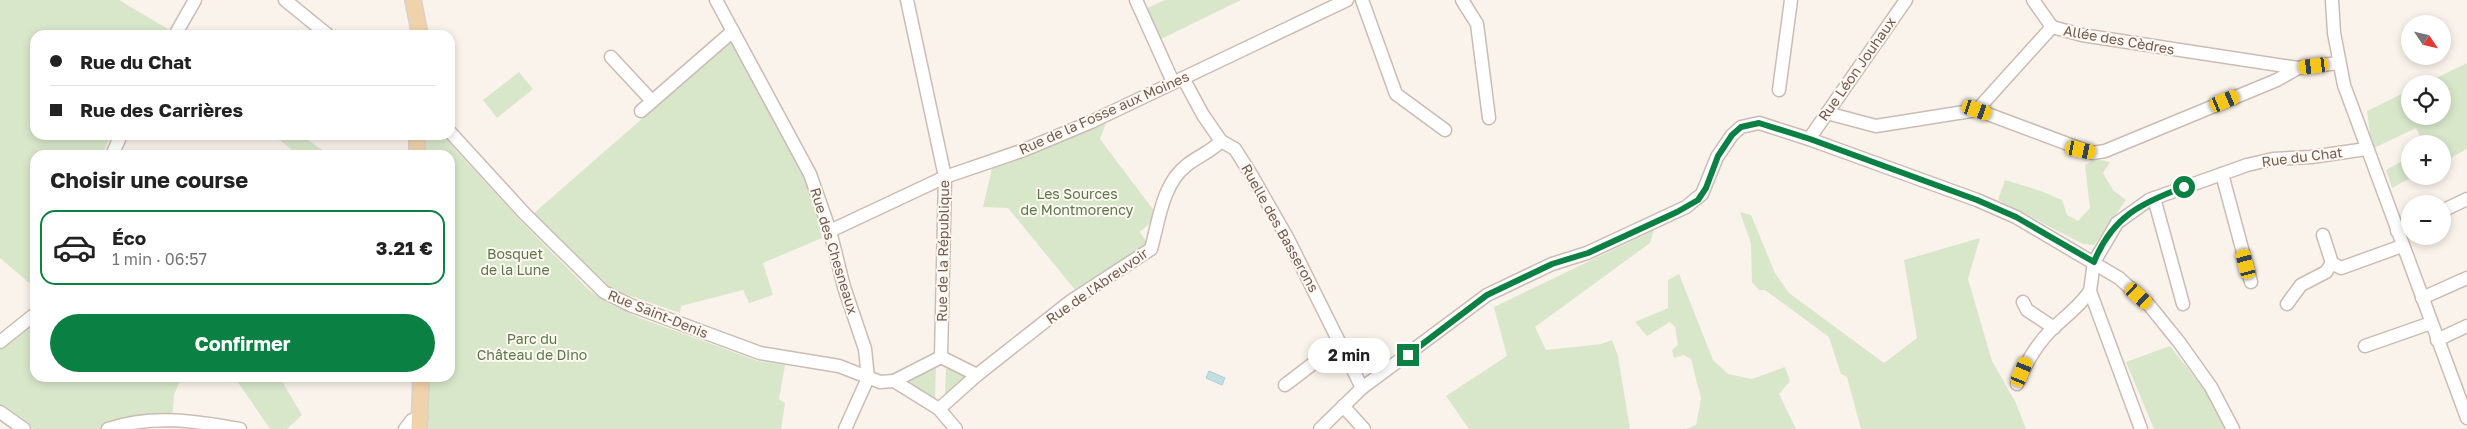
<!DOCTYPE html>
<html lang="fr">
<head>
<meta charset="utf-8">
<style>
  :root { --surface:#fff; --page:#f6f6f6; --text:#222; --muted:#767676; --line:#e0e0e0; --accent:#0b8043 }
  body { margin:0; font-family:"Golos Text",sans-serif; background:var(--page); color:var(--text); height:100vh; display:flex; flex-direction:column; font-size:19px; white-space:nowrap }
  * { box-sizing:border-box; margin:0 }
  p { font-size:16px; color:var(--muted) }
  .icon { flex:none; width:28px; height:28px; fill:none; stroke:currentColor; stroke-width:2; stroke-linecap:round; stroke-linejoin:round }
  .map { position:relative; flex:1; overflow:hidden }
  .details { position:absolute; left:30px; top:150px; width:425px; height:232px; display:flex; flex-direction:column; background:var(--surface); border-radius:15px; box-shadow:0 2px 8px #0003 }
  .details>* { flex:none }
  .hud { position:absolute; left:30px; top:30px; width:425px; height:110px; border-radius:15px; box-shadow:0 2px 8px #0003; display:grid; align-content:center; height:110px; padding:0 20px; background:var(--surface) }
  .needle { width:32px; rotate:125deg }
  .fabs { position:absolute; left:2401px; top:15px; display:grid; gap:10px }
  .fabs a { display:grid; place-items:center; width:50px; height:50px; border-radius:50%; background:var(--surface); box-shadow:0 2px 8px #0003; font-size:25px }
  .end { position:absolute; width:22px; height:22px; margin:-11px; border:6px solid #0b8043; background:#fff; box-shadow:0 0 0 2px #fff }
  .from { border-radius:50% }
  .bubble { position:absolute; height:35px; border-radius:18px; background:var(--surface); box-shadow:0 2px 8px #0003; font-size:16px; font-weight:700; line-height:35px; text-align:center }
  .car { position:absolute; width:15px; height:30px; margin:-15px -8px; border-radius:6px; box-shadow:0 0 4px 1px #0007; background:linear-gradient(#f5c518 24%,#345 0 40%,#f5c518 0 76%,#345 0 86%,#f5c518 0) }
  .hud b { display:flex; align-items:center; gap:18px; height:48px; font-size:19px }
  .hud b+b { border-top:1px solid var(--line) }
  .hud i { width:12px; height:12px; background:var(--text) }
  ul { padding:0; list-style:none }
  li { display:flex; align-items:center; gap:15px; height:75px; margin:0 10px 8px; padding:0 10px; border:2px solid transparent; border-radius:15px }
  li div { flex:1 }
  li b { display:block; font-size:19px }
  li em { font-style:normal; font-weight:700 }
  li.active { border-color:var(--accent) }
  li>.icon { width:45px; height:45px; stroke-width:1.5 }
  h2 { padding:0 20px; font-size:22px; line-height:60px }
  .primary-button { display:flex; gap:10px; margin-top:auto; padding:10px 20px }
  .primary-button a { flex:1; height:58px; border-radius:30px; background:var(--accent); color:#fff; font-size:20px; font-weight:700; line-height:58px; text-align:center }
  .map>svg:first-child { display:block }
  .green { fill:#d8e7ca }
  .water { fill:#c1dfe2; stroke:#a8cfd3 }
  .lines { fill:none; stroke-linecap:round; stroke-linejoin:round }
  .minor-casing { stroke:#ccbbb2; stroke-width:15 }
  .major-casing { stroke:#d8d1ce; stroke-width:18 }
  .minor { stroke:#fff; stroke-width:12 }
  .major { stroke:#f1d3ab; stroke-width:15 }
  .route { stroke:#0b8043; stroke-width:6 }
  .labels { text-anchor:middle; stroke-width:4; stroke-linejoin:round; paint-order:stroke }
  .street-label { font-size:14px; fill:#735b50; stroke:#fdf8f1 }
  .park-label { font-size:14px; fill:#5a774a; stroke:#fdf8f1 }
</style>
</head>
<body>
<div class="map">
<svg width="2467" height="429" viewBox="0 0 2467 429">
  <rect width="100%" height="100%" fill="#faf3eb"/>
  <g class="green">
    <polygon points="0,0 119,0 168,29 165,35 35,35 35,135 111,135 102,155 35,155 35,288 0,258"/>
    <polygon points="1165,0 1241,0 1161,39 1145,9"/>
    <polygon points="731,41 805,179 815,203 822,238 763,263 773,295 749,303 743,290 681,306 680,313 613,290 534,213"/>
    <polygon points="2467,63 2467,149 2443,162 2442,144 2424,144 2416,128 2372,149 2367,111 2410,90 2410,116 2442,116 2442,84 2424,84"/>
    <polygon points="519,72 533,89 497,118 483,100"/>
    <polygon points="1106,123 1100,139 1158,216 1140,232 1149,246 1076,291 1008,208 983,207 992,168"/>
    <polygon points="261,135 300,135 330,155 298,155 281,141"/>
    <polygon points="442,135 518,218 589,290 608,303 640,318 758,361 785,365 779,399 785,403 781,429 427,429 429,378 450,378 450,155 424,155 424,141"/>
    <polygon points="2410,157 2410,176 2414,176 2392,188 2386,170"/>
    <polygon points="2096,159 2110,162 2103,173 2113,190 2126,200 2094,245 2083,244 1998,200 2005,180 2041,191 2062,200 2067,215 2078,221 2090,208 2085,165"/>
    <polygon points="1740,212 1751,215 1775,273 1789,293 1884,363 1917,338 1904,260 1980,238 1968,279 1992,361 2016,403 2026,429 1861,429 1847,377 1841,374 1829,337 1765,290 1759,290 1752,282 1751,244"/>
    <polygon points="1654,230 1650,243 1535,327 1546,350 1601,344 1612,340 1618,356 1630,429 1469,429 1446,396 1507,356 1494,307"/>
    <polygon points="1679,274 1713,360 1728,374 1752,379 1785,367 1790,381 1779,394 1796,429 1686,429 1696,425 1701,399 1691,359 1683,355 1674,358 1672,350 1678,345 1675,327 1670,322 1647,336 1635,322 1668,308 1668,280"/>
    <polygon points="35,319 35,378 181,378 174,395 172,420 140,418 99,429 34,429 0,405 0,349"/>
    <polygon points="2170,346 2207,393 2226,429 2154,429 2126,362"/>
    <polygon points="936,365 935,401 904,382"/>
    <polygon points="946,365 968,376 945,398"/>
    <polygon points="235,378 258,379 280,378 302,415 287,429 270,429"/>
  </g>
  <polygon class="water" points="1209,371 1225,378 1222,385 1206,378"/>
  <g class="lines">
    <defs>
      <g id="minor">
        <polyline points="285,0 328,35"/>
        <polyline points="716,0 810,174 830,231 844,287 865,349 868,378"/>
        <polyline points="907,0 945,177 941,357"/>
        <polyline points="1136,0 1173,82"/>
        <polyline points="1362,0 1396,94 1445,130"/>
        <polyline points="1462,0 1477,24 1489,118"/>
        <polyline points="2033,0 2052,27"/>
        <polyline points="2332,0 2334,33 2344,85 2467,418"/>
        <polyline points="175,35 195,0"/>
        <polyline points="611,57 652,101"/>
        <polyline points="1183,78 1203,115 1221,141 1235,149 1252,176 1288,239 1362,388"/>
        <polyline points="1779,90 1791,0"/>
        <polyline points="1977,110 2052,27 2082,35 2298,68"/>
        <polyline points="641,111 733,31"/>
        <polyline points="1827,113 1876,126 1977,110 2092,153 2105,151 2277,80 2298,68 2338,63"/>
        <polyline points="450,132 524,213 604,292 630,305 760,353 839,366 880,382 894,381 939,409 956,429"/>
        <polyline points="1809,139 1906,0"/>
        <polyline points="112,155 121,135"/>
        <polyline points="2222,174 2251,282"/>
        <polyline points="2154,198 2183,304"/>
        <polyline points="2442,211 2467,199"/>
        <polyline points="830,231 945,177 1024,150 1091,122 1347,0"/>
        <polyline points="2397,231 2410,225"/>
        <polyline points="2323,235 2332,263 2341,268 2402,246"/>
        <polyline points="2422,298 2467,278"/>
        <polyline points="2023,302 2027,310 2054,328"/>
        <polyline points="2287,304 2301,285 2326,272 2332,263"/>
        <polyline points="2437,340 2467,326"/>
        <polyline points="0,342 35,314"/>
        <polyline points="2365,346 2431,323"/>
        <polyline points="941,357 977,375"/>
        <polyline points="894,381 941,357"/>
        <path d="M2017,384C2026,362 2036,345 2052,329C2066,316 2080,306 2090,291"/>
        <polyline points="1285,385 1340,343"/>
        <polyline points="1343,406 1364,429"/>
        <path d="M939,409L977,375L1071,301L1151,249C1159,221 1162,184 1187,165C1198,156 1211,152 1221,141"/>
        <polyline points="0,412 24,429"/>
        <path d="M108,429C152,414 197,421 240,429"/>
        <polyline points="405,429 412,420 421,418"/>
        <polyline points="845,429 868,378"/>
        <polyline points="1320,429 1362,388 1487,295 1552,264 1587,253 1686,207 1702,194 1717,157 1732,135 1741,127 1759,123 1809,139 1977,200 2016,217 2119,278 2149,305 2179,342 2211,387 2233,429"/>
        <polyline points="2141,429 2090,291 2094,262 2117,223 2149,200 2247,165 2273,159 2311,157 2366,149"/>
      </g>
      <g id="major">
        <polyline points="413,0 420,35"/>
        <polyline points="417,135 417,155"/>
        <polyline points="419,429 421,378"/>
      </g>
    </defs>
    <use href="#minor" class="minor-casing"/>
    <use href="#major" class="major-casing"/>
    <use href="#minor" class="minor"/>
    <use href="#major" class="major"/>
  </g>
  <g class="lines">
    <path class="route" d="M1408,355L1487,295L1552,264L1588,253L1677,212L1698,200L1706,188L1718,156L1732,135L1741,127L1759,123L1810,139L1977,200L2016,217L2094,262C2112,217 2141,203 2184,187"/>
  </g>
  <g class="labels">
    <g class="street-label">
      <text transform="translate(2119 40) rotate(10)" y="5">Allée des Cèdres</text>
      <text transform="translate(1857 69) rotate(-55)" y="5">Rue Léon Jouhaux</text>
      <text transform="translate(1104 113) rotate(-24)" y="5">Rue de la Fosse aux Moines</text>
      <text transform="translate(2302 157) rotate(-7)" y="5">Rue du Chat</text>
      <text transform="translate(1280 228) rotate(61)" y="5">Ruelle des Basserons</text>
      <text transform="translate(834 251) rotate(73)" y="5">Rue des Chesneaux</text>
      <text transform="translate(943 251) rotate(-89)" y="5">Rue de la République</text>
      <text transform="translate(1097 286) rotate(-35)" y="5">Rue de l'Abreuvoir</text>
      <text transform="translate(658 314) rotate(22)" y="5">Rue Saint-Denis</text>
    </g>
    <g class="park-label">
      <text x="1077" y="199">Les Sources<tspan x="1077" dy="16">de Montmorency</tspan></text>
      <text x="515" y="259">Bosquet<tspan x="515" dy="16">de la Lune</tspan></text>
      <text x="532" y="344">Parc du<tspan x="532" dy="16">Château de Dino</tspan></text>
    </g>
  </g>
</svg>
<div class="fabs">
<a><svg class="needle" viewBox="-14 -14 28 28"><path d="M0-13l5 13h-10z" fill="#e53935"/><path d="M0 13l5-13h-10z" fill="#767676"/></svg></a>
<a><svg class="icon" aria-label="locate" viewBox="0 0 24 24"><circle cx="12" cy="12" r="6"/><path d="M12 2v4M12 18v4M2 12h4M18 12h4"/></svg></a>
<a>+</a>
<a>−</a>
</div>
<i class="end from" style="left:2184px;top:187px"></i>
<i class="end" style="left:1408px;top:355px"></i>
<div class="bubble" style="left:1308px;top:338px;width:82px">2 min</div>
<i class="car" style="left:2314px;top:66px;rotate:263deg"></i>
<i class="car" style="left:2225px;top:101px;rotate:67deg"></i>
<i class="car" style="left:1977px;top:110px;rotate:109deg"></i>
<i class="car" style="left:2081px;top:150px;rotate:102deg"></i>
<i class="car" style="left:2246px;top:264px;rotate:345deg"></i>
<i class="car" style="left:2139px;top:296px;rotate:132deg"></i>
<i class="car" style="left:2022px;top:372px;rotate:23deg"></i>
<div class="hud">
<b><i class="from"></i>Rue du Chat</b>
<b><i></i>Rue des Carrières</b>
</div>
<section class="details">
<h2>Choisir une course</h2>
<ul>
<li class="active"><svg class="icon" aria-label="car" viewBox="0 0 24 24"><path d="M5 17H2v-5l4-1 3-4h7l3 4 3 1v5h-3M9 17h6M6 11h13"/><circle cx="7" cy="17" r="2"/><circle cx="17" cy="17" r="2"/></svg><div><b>Éco</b><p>1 min · 06:57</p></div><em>3.21 €</em></li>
</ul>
<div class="primary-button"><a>Confirmer</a></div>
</section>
</div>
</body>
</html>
